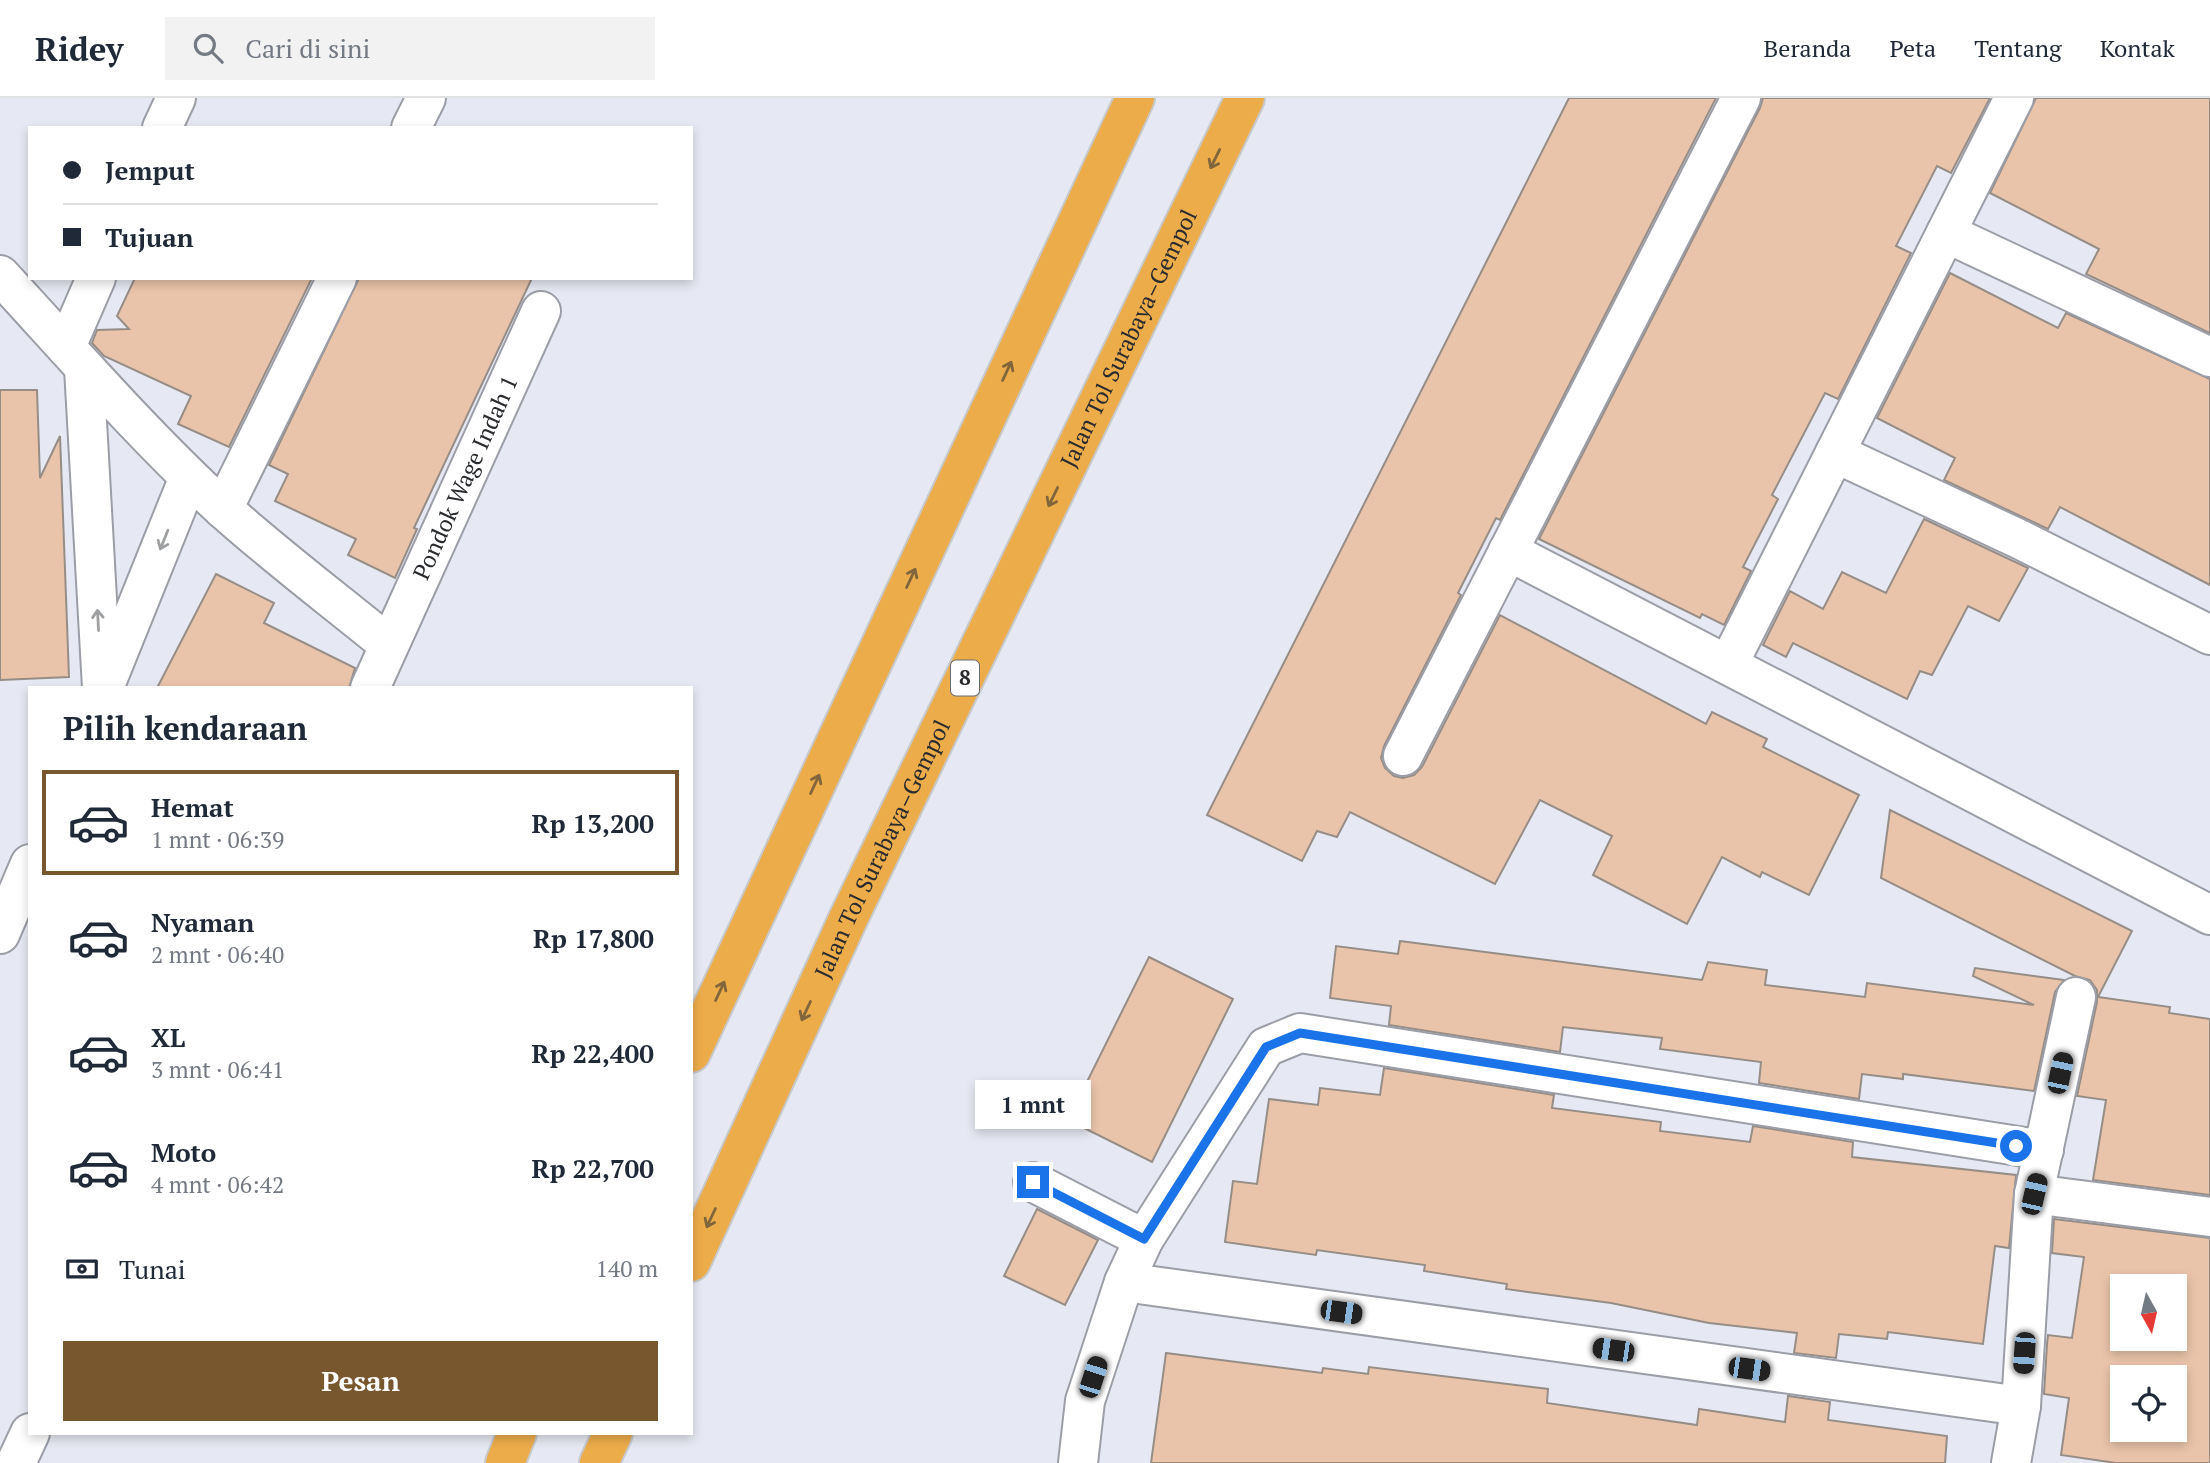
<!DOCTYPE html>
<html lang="id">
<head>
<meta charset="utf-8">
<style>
  :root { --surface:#fff; --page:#f2f2f3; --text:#1f2937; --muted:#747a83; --line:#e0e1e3; --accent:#78572e }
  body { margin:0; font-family:"PT Serif",serif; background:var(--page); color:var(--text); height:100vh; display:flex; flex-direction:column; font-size:26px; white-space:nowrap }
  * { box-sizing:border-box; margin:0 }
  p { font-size:23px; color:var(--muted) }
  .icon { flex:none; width:38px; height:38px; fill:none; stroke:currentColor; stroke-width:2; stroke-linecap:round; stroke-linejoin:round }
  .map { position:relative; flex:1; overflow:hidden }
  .panel { position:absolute; left:28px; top:588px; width:665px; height:749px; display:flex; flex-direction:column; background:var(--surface); border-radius:0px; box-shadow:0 4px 10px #0003 }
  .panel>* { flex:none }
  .guide { position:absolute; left:28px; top:28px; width:665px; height:154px; border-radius:0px; box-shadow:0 4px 10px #0003; display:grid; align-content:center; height:154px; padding:0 35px; background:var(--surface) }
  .needle { width:46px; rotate:172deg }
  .tools { position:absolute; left:2110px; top:1176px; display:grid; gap:14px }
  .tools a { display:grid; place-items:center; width:77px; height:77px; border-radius:0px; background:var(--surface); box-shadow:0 4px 10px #0003; font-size:35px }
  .end { position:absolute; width:32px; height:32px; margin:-16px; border:9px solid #1a73e8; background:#fff; box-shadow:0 0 0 4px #fff }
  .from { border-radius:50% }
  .bubble { position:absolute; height:49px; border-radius:0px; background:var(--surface); box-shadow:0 4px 10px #0003; font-size:23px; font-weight:700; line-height:49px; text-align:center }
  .car { position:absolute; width:21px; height:42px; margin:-21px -10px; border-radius:9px; box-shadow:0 0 5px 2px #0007; background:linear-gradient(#222 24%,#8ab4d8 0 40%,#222 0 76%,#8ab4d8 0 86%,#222 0) }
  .guide b { display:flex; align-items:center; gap:24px; height:66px; font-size:26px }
  .guide b+b { border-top:2px solid var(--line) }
  .guide i { width:18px; height:18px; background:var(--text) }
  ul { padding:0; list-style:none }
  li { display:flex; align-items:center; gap:21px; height:105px; margin:0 14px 10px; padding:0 21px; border:4px solid transparent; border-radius:0px }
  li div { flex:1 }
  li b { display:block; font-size:26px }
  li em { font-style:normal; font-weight:700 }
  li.selected { border-color:var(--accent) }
  li>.icon { width:63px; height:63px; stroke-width:1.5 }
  h2 { padding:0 35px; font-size:32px; line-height:84px }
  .pay { display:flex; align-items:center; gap:18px; height:77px; padding:0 35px; font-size:26px }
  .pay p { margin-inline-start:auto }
  .primary-button { display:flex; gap:14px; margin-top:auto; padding:14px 35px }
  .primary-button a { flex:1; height:80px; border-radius:0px; background:var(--accent); color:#fff; font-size:28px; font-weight:700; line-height:80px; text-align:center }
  header { display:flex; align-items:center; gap:42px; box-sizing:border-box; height:98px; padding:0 35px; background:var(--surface); border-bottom:2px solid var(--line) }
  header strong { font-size:33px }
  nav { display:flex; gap:38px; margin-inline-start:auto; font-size:24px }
  .search { width:490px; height:63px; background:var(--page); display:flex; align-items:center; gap:18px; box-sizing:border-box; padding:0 24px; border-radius:0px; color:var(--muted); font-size:26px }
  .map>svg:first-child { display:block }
  .building { fill:#eac4aa; stroke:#968d87; stroke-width:2; fill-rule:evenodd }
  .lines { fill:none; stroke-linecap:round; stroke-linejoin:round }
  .minor-casing { stroke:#9c9ea7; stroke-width:42 }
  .highway-casing { stroke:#c7c8c9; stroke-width:42 }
  .minor { stroke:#fff; stroke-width:38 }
  .highway { stroke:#edac4a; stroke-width:38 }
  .oneway { stroke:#81653b }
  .oneway2 { stroke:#9fa0a1 }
  .route { stroke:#1a73e8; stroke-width:9 }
  .labels { text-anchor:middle; stroke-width:5; stroke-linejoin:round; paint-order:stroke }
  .shield { fill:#fff; stroke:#696b6d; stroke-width:2 }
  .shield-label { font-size:21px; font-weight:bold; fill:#292b2e }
  .street-label { font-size:23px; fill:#292b2e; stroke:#fff }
</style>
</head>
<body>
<header>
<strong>Ridey</strong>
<div class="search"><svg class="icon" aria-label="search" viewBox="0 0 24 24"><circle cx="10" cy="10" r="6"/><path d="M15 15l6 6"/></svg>Cari di sini</div>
<nav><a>Beranda</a><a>Peta</a><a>Tentang</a><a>Kontak</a></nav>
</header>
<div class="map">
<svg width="2210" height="1365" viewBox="0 0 2210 1365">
  <rect width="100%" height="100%" fill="#e6e9f3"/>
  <g class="building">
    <polygon points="1569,0 1716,0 1500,422 1496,420 1458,495 1461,497 1384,648 1381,660 1385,670 1394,678 1403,680 1414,677 1422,669 1500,517 1706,626 1712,614 1767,641 1763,649 1859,697 1809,797 1762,774 1760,779 1722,759 1687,826 1593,777 1612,738 1540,702 1495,786 1350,714 1337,739 1317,733 1302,763 1207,717"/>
    <polygon points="1763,0 1990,0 1951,75 1937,68 1896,148 1911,155 1838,301 1825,295 1772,397 1778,401 1743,469 1751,473 1724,527 1702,516 1700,520 1539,441 1760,10"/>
    <polygon points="2036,0 2210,0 2210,235 2086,176 2099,151 1990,95"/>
    <polygon points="1950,175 2058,230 2066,215 2210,281 2210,487 2060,409 2048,431 1944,382 1955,360 1877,320"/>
    <polygon points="135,180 312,180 229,349 178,326 191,298 104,258 92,245 97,232 129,231 117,218"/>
    <polygon points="359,180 532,180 414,430 417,431 395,480 348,457 356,441 275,403 288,376 269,367"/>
    <polygon points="0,292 37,292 40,380 60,338 69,579 0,582"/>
    <polygon points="1924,421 2028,470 1999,523 1968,508 1932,577 1920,573 1907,601 1793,545 1786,559 1763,547 1790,493 1823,511 1842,474 1886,495"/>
    <polygon points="216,476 274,505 264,525 355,570 349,590 157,590"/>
    <polygon points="1890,712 2132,833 2098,899 2170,909 2169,915 2210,921 2210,1097 2093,1082 2106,1002 2077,998 2097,904 2097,892 2090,882 2075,878 1881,780"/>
    <polygon points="1400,843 1702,882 1708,864 1767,872 1765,887 1865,899 1867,885 2034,907 1973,878 1975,870 2064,882 2055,894 2034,993 1903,976 1903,981 1862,976 1859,1001 1759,985 1761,964 1660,951 1662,940 1563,929 1560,954 1389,927 1391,908 1330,900 1336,848 1398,856"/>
    <polygon points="1149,859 1233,901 1152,1064 1068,1022"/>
    <polygon points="1384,970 1554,997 1552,1010 1661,1024 1660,1033 1750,1044 1753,1028 1853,1044 1852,1059 2016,1077 2009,1150 1995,1148 1983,1246 1888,1234 1887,1241 1839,1236 1836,1260 1794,1255 1797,1235 1709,1225 1611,1205 1506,1191 1507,1186 1424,1173 1425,1167 1317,1152 1316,1157 1225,1144 1233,1083 1257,1086 1269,1001 1318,1007 1320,990 1380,997"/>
    <polygon points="1037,1111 1098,1142 1065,1207 1004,1178"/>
    <path d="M2054,1121L2210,1140V1365H2116L2061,1357L2069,1300L2044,1296L2047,1246L2048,1237L2072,1240L2084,1159L2052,1155ZM2123,1188H2175V1241H2123ZM2123,1279H2175V1332H2123Z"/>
    <polygon points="1166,1255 1322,1275 1323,1270 1368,1276 1369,1269 1548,1291 1547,1305 1697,1327 1699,1311 1785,1324 1788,1298 1830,1304 1828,1322 1947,1338 1945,1365 1151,1365"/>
  </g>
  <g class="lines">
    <defs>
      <g id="minor">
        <polyline points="162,30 176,0"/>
        <polyline points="411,30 426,0"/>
        <polyline points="1946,135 2210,259"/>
        <path d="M0,177C72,255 142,336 220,408C274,457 333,501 389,547"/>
        <polyline points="66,249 96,180"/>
        <polyline points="84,270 102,590"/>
        <polyline points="1835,355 2019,441 2210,537"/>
        <polyline points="223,411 337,180"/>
        <polyline points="1508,453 2210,817"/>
        <polyline points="1729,565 2014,0"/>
        <polyline points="106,585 189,379"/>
        <path id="s1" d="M370,590L541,213"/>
        <polyline points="1403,658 1741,0"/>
        <polyline points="0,836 30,766"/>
        <polyline points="1033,1084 1144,1141"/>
        <polyline points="2034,1096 2210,1119"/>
        <polyline points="1124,1184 2021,1308"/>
        <polyline points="16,1365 30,1335"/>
        <polyline points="1078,1365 1085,1303 1124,1184 1144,1141 1266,949 1300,935 2044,1052"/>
        <polyline points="2011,1365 2021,1308 2034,1096 2076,899"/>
      </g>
      <g id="highway">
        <polyline points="691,955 1135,0"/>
        <path id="s2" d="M691,1164L848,821L1245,0"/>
        <polyline points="505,1365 517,1335"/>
        <polyline points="599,1365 613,1335"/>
      </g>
    </defs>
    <use href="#minor" class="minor-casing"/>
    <use href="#highway" class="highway-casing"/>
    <use href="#minor" class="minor"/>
    <use href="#highway" class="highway"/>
  </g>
  <defs><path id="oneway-shaft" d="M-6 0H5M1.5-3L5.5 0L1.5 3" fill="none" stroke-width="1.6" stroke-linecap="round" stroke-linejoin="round" transform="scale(1.75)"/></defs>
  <g class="oneway">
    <use href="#oneway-shaft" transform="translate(1215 61) rotate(116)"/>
    <use href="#oneway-shaft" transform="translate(1007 273) rotate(-65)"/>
    <use href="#oneway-shaft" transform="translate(1053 399) rotate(116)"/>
    <use href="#oneway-shaft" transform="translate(911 480) rotate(-65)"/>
    <use href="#oneway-shaft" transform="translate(815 686) rotate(-65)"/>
    <use href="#oneway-shaft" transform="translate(720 893) rotate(-65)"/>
    <use href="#oneway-shaft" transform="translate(806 913) rotate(115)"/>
    <use href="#oneway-shaft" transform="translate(711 1120) rotate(115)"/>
  </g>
  <g class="oneway2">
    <use href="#oneway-shaft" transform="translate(164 442) rotate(112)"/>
    <use href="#oneway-shaft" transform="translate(98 522) rotate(-93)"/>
  </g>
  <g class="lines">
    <polyline class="route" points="1033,1084 1144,1141 1266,949 1300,935 2016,1048"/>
  </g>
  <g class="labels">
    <rect class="shield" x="951" y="562.5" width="28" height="35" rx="5"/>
    <g class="shield-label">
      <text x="965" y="587">8</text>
    </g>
    <g class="street-label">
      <text dy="8" stroke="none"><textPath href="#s2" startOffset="1022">Jalan Tol Surabaya–Gempol</textPath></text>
      <text dy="8" stroke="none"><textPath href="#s1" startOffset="231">Pondok Wage Indah 1</textPath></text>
      <text dy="8" stroke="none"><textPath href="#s2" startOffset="455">Jalan Tol Surabaya–Gempol</textPath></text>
    </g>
  </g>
</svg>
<div class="tools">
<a><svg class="needle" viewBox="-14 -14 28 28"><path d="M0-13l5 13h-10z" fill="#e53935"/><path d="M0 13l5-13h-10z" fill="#747a83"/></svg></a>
<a><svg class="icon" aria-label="locate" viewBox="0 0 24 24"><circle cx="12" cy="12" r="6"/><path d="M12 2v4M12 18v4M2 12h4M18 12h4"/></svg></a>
</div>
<i class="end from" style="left:2016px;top:1048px"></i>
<i class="end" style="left:1033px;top:1084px"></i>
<div class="bubble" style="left:975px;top:982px;width:116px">1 mnt</div>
<i class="car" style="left:2060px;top:975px;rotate:12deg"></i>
<i class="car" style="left:2034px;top:1096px;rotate:13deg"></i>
<i class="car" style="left:1341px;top:1214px;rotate:98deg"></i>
<i class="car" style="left:1613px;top:1252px;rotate:278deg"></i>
<i class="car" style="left:2024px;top:1255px;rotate:184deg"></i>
<i class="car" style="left:1749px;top:1271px;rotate:98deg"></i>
<i class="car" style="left:1093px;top:1279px;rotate:18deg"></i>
<div class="guide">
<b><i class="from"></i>Jemput</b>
<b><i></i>Tujuan</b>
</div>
<section class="panel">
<h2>Pilih kendaraan</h2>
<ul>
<li class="selected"><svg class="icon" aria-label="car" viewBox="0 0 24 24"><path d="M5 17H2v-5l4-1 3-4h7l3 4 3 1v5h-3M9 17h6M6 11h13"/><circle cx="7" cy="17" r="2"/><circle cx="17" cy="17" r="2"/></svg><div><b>Hemat</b><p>1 mnt · 06:39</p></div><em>Rp 13,200</em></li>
<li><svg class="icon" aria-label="car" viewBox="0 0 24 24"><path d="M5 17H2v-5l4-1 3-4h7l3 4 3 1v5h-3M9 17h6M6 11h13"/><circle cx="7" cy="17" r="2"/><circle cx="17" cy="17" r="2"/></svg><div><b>Nyaman</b><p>2 mnt · 06:40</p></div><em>Rp 17,800</em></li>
<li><svg class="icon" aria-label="car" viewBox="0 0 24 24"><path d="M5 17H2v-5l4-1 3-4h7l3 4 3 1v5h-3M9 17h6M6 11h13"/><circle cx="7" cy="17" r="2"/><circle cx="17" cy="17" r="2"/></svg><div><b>XL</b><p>3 mnt · 06:41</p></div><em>Rp 22,400</em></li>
<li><svg class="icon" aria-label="car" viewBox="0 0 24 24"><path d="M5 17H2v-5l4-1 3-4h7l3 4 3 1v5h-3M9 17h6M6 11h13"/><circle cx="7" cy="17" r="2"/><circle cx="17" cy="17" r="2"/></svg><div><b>Moto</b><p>4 mnt · 06:42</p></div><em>Rp 22,700</em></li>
</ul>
<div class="pay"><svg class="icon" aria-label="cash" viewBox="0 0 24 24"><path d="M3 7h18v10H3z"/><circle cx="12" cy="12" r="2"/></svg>Tunai<p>140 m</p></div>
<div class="primary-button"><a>Pesan</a></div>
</section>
</div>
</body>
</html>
